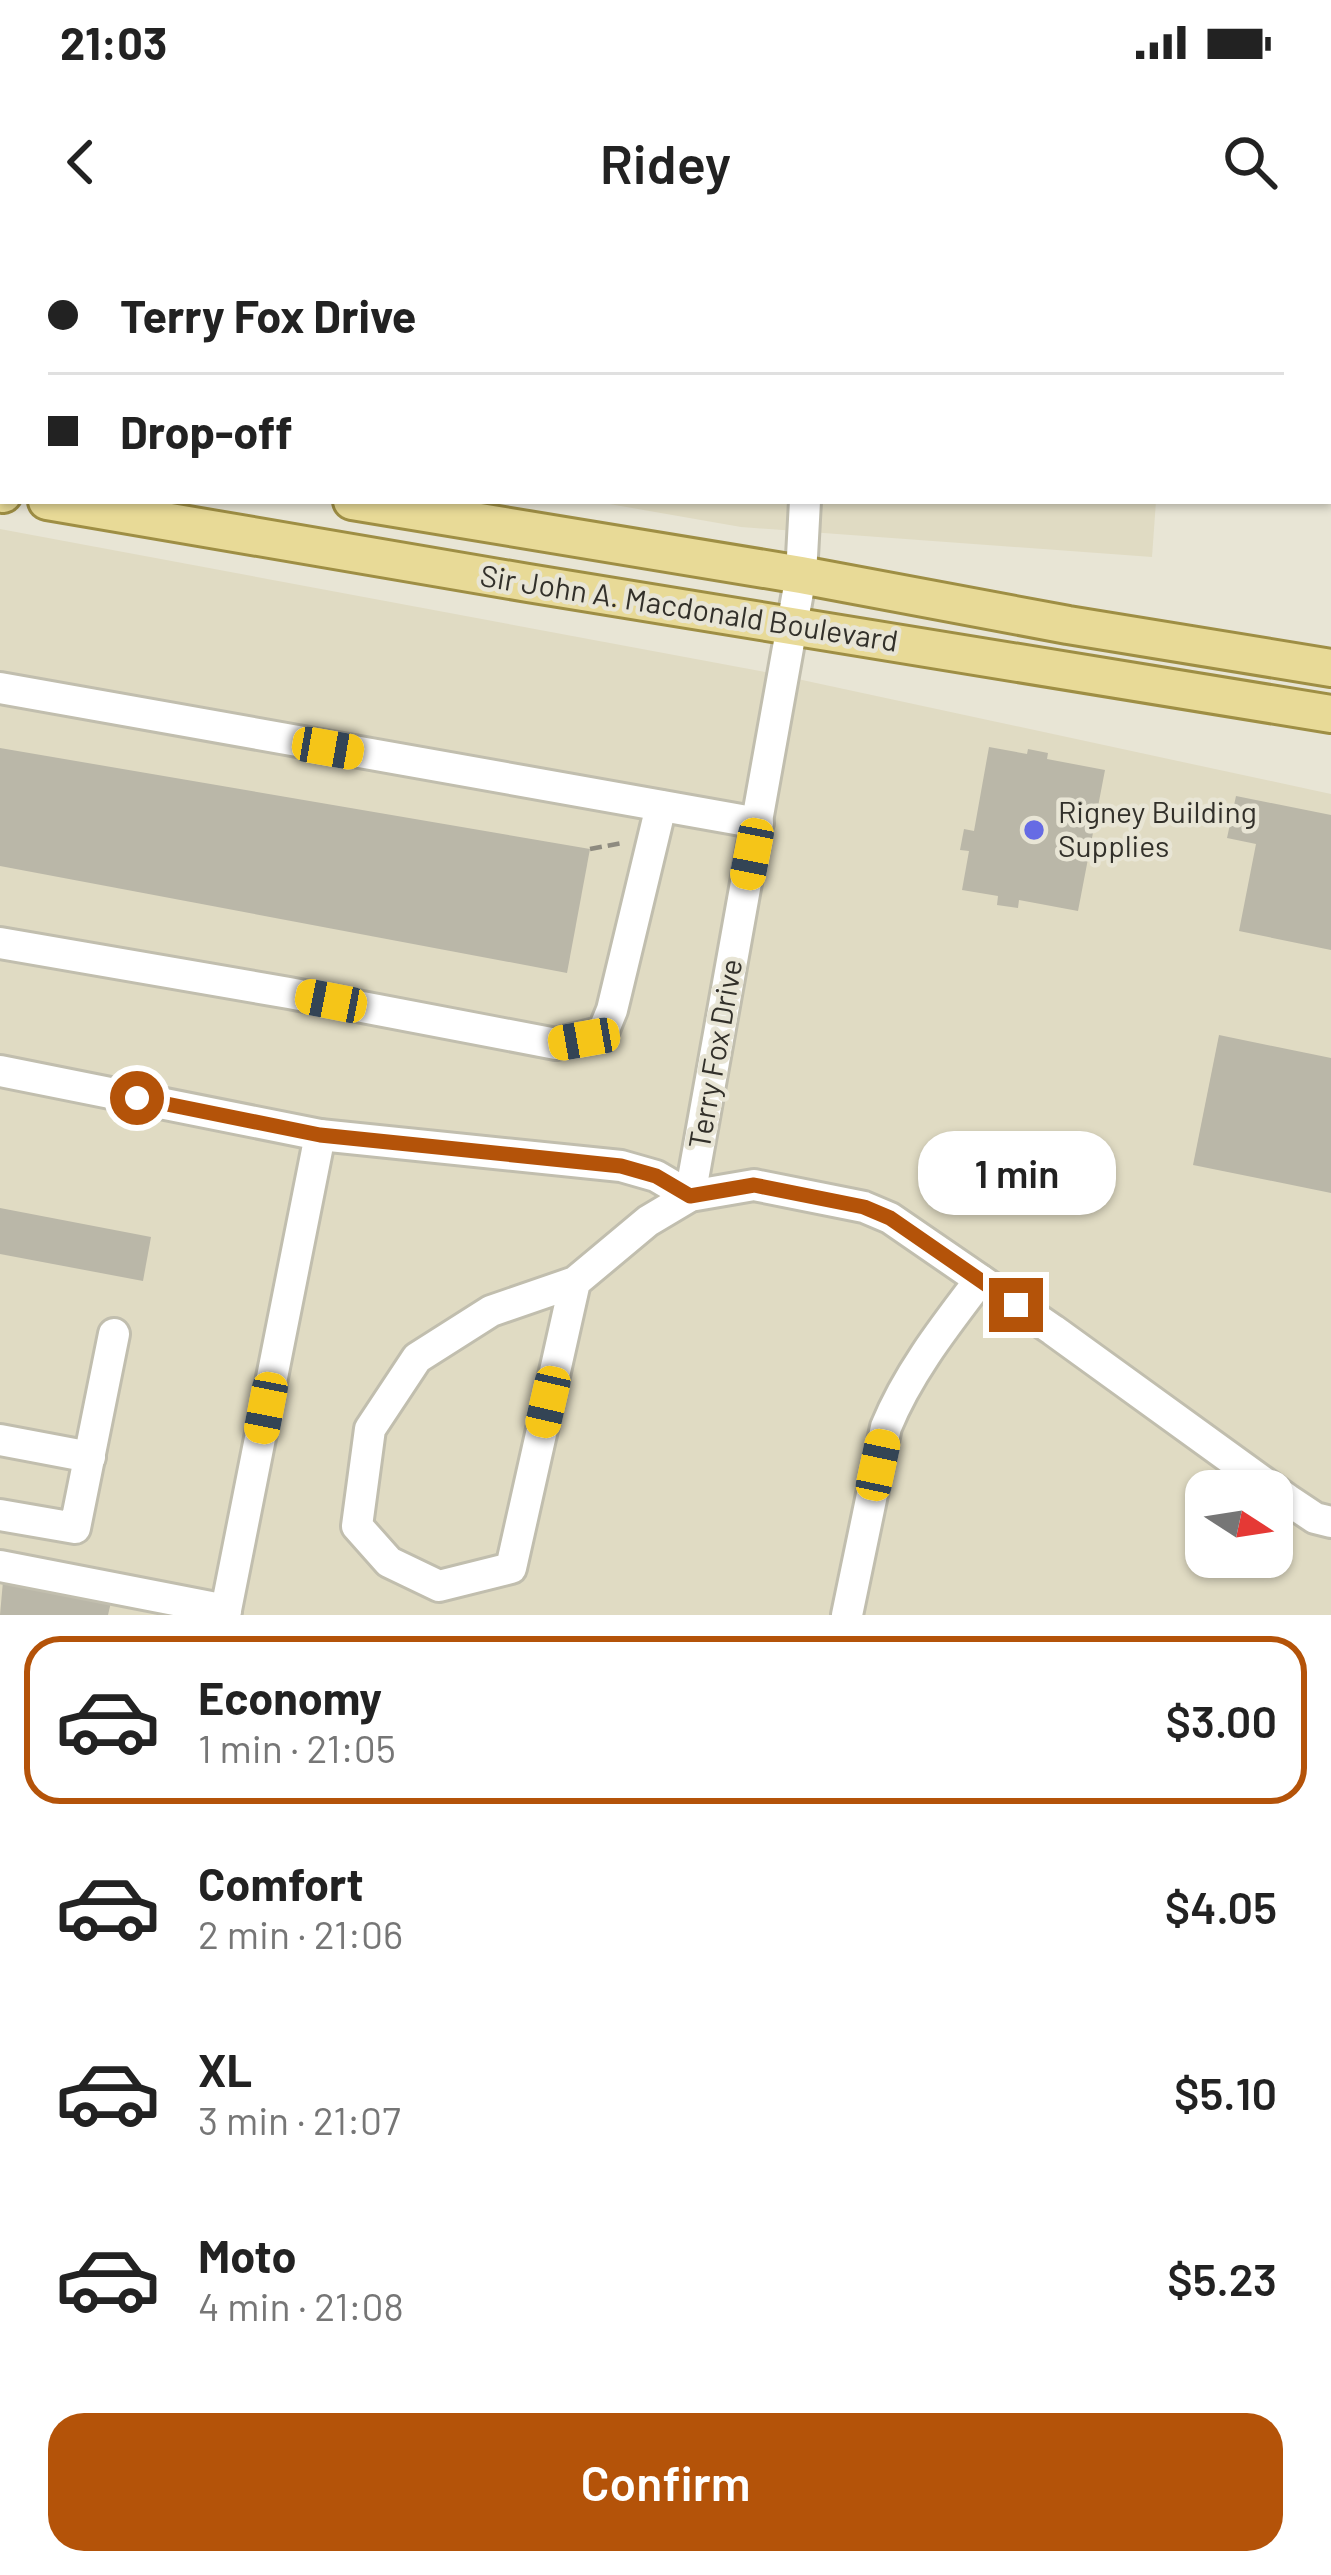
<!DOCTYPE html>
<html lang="en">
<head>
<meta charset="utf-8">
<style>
  :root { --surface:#fff; --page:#f2f2f2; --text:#222; --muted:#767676; --line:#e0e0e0; --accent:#b45309 }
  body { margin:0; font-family:Barlow,sans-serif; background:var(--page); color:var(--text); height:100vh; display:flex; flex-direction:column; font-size:45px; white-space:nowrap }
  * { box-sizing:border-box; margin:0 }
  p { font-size:39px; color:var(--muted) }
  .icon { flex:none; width:66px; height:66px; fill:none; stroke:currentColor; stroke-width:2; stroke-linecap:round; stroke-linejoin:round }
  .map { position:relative; height:1375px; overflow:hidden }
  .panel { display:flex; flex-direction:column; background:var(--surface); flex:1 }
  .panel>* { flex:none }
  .top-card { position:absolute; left:0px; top:0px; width:1332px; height:264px; box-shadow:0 3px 9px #0004; display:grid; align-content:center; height:264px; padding:0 48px; background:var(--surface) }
  .needle { width:78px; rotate:102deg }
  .buttons { position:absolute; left:1185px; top:1230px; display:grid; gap:24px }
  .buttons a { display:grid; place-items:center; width:108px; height:108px; border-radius:24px; background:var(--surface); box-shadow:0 3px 9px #0004; font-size:60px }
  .end { position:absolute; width:54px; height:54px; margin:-27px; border:15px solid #b45309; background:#fff; box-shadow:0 0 0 6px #fff }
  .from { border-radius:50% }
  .bubble { position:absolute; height:84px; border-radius:36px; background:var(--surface); box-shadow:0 3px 9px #0004; font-size:39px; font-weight:600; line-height:84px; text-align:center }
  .car { position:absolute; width:36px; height:72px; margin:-36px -18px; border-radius:15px; box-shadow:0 0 9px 3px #0007; background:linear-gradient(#f5c518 24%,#345 0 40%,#f5c518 0 76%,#345 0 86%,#f5c518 0) }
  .top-card b { display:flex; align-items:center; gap:42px; height:114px; font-size:45px }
  .top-card b+b { border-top:3px solid var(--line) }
  .top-card i { width:30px; height:30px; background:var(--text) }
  ul { padding:21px 0 0; list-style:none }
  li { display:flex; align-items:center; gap:36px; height:168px; margin:0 24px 18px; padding:0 24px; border:6px solid transparent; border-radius:36px }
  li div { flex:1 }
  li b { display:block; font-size:45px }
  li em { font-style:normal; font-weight:600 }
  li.active { border-color:var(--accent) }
  li>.icon { width:108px; height:108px; stroke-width:1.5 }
  .cta { display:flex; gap:24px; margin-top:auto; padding:24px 48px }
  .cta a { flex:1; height:138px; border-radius:36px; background:var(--accent); color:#fff; font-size:48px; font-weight:600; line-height:138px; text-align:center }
  .status { display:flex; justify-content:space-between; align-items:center; height:84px; padding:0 60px; background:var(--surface); direction:ltr }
  .status svg { height:33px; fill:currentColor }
  header { display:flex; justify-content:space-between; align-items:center; height:156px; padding:0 48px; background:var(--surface); font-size:54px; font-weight:600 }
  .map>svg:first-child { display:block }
  .built { fill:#e0dbc3; fill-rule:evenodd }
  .building { fill:#bab7a8 }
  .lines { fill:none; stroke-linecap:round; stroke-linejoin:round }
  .minor-casing { stroke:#c1beae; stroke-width:36 }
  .major-casing { stroke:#9e8e44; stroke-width:42 }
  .path { stroke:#8e8b80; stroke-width:4.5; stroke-dasharray:12 6; stroke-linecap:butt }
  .minor { stroke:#fff; stroke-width:30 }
  .major { stroke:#e8da97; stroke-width:36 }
  .route { stroke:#b45309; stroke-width:15 }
  .poi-dot { fill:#666be4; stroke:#e8e5d5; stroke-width:4.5 }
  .labels { text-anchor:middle; stroke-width:9; stroke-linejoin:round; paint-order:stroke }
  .street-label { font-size:30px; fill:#32302a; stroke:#e8e5d5 }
  .poi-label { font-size:30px; fill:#32302a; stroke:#e8e5d5; text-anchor:start }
</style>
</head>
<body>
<div class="status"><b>21:03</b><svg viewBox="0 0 49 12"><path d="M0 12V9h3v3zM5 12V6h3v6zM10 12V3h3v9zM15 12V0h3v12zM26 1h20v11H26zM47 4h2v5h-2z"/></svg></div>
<header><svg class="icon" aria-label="back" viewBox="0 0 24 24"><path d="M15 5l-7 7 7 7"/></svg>Ridey<svg class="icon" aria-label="search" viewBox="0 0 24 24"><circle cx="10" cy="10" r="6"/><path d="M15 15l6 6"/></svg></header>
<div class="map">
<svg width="1331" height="1375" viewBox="0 0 1331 1375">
  <rect width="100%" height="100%" fill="#e8e5d5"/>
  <g class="built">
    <polygon points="0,0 1331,0 1331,32 1329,3 3,3 3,155 0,154"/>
    <polygon points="592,261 1156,261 1152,317 741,287"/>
    <path d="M0,289L765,432L1331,554V1375H0ZM1206,1251H1272V1317H1206Z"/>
  </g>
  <g class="building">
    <polygon points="989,507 1027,514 1028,509 1048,513 1047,519 1105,530 1078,671 1019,660 1018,668 997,665 998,656 962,650 969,611 960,610 964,589 974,591"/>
    <polygon points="0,508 590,609 567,733 0,626"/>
    <polygon points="1236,556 1331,575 1331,710 1239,691 1256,604 1227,598"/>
    <polygon points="1219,795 1331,818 1331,953 1193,925"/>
    <polygon points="0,968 151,997 143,1041 0,1014"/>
    <polygon points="3,1341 111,1362 108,1375 0,1375"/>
  </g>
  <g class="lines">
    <defs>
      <g id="minor">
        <polyline points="676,0 680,3"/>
        <polyline points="259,3 259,0"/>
        <polyline points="456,3 456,0"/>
        <polyline points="827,3 828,0"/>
        <polyline points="0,448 758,583"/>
        <polyline points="0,703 289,753 556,804 603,792 612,770 661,566"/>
        <polyline points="0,831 320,895 621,926 656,936 690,956"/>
        <polyline points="690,956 801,335 805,261"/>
        <polyline points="575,1042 491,1071 417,1118 370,1189 357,1286 389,1322 439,1346 511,1328 575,1042 648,981 690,956 754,945 864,967 890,978 1053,1090 1288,1260 1315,1278 1331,1282"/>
        <polyline points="0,1200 90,1217"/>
        <polyline points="0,1275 75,1288 114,1094"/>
        <polyline points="0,1326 226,1370"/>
        <polyline points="225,1375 320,895"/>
        <path d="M847,1375L886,1187C908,1133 945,1086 980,1040"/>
      </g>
      <g id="major">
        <polyline points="0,203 3,203"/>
        <polyline points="0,253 3,254"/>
        <polyline points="47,261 528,343 1331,474"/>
        <polyline points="352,261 801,335 1068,385 1331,428"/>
      </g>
    </defs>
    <use href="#minor" class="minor-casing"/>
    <use href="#major" class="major-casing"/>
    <polyline class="path" points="590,609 622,603"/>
    <use href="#minor" class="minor"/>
    <use href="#major" class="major"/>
  </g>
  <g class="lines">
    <polyline class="route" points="137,858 320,895 621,926 656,936 690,956 754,945 864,967 890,978 1016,1065"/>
  </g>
  <circle class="poi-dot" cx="1034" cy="590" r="12"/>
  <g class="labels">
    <g class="street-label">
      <text transform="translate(689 369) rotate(9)" y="10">Sir John A. Macdonald Boulevard</text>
      <text transform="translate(716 814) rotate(-80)" y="10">Terry Fox Drive</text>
    </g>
    <g class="poi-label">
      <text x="1058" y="583">Rigney Building<tspan x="1058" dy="34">Supplies</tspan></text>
    </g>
  </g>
</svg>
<div class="buttons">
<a><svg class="needle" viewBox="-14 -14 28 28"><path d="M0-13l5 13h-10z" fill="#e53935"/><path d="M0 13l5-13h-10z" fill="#767676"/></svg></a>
</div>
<i class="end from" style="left:137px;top:858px"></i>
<i class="end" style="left:1016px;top:1065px"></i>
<div class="bubble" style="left:918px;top:891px;width:198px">1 min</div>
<i class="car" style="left:328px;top:508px;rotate:100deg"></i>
<i class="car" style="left:752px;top:614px;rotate:191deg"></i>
<i class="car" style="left:331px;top:761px;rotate:281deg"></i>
<i class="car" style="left:584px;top:799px;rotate:260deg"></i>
<i class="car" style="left:548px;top:1162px;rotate:193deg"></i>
<i class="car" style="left:266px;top:1168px;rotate:191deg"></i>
<i class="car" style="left:878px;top:1225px;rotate:12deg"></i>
<div class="top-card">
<b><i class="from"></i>Terry Fox Drive</b>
<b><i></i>Drop-off</b>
</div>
</div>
<section class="panel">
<ul>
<li class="active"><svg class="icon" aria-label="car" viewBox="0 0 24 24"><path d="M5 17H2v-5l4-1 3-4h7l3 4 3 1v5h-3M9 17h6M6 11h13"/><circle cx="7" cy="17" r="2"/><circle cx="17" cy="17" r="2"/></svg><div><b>Economy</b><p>1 min · 21:05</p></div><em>$3.00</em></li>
<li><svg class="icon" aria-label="car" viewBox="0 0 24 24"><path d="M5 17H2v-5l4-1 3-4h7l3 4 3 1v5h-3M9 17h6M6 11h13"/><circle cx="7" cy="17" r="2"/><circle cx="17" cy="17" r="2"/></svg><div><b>Comfort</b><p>2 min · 21:06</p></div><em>$4.05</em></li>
<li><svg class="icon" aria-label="car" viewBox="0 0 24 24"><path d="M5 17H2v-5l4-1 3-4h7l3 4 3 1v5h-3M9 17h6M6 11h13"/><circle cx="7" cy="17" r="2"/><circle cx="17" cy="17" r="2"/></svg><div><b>XL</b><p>3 min · 21:07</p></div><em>$5.10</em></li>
<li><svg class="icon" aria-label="car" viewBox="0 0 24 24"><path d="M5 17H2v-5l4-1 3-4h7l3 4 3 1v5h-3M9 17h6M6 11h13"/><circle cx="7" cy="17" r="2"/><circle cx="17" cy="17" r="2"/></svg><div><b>Moto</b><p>4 min · 21:08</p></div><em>$5.23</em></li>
</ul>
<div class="cta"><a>Confirm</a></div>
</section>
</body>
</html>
